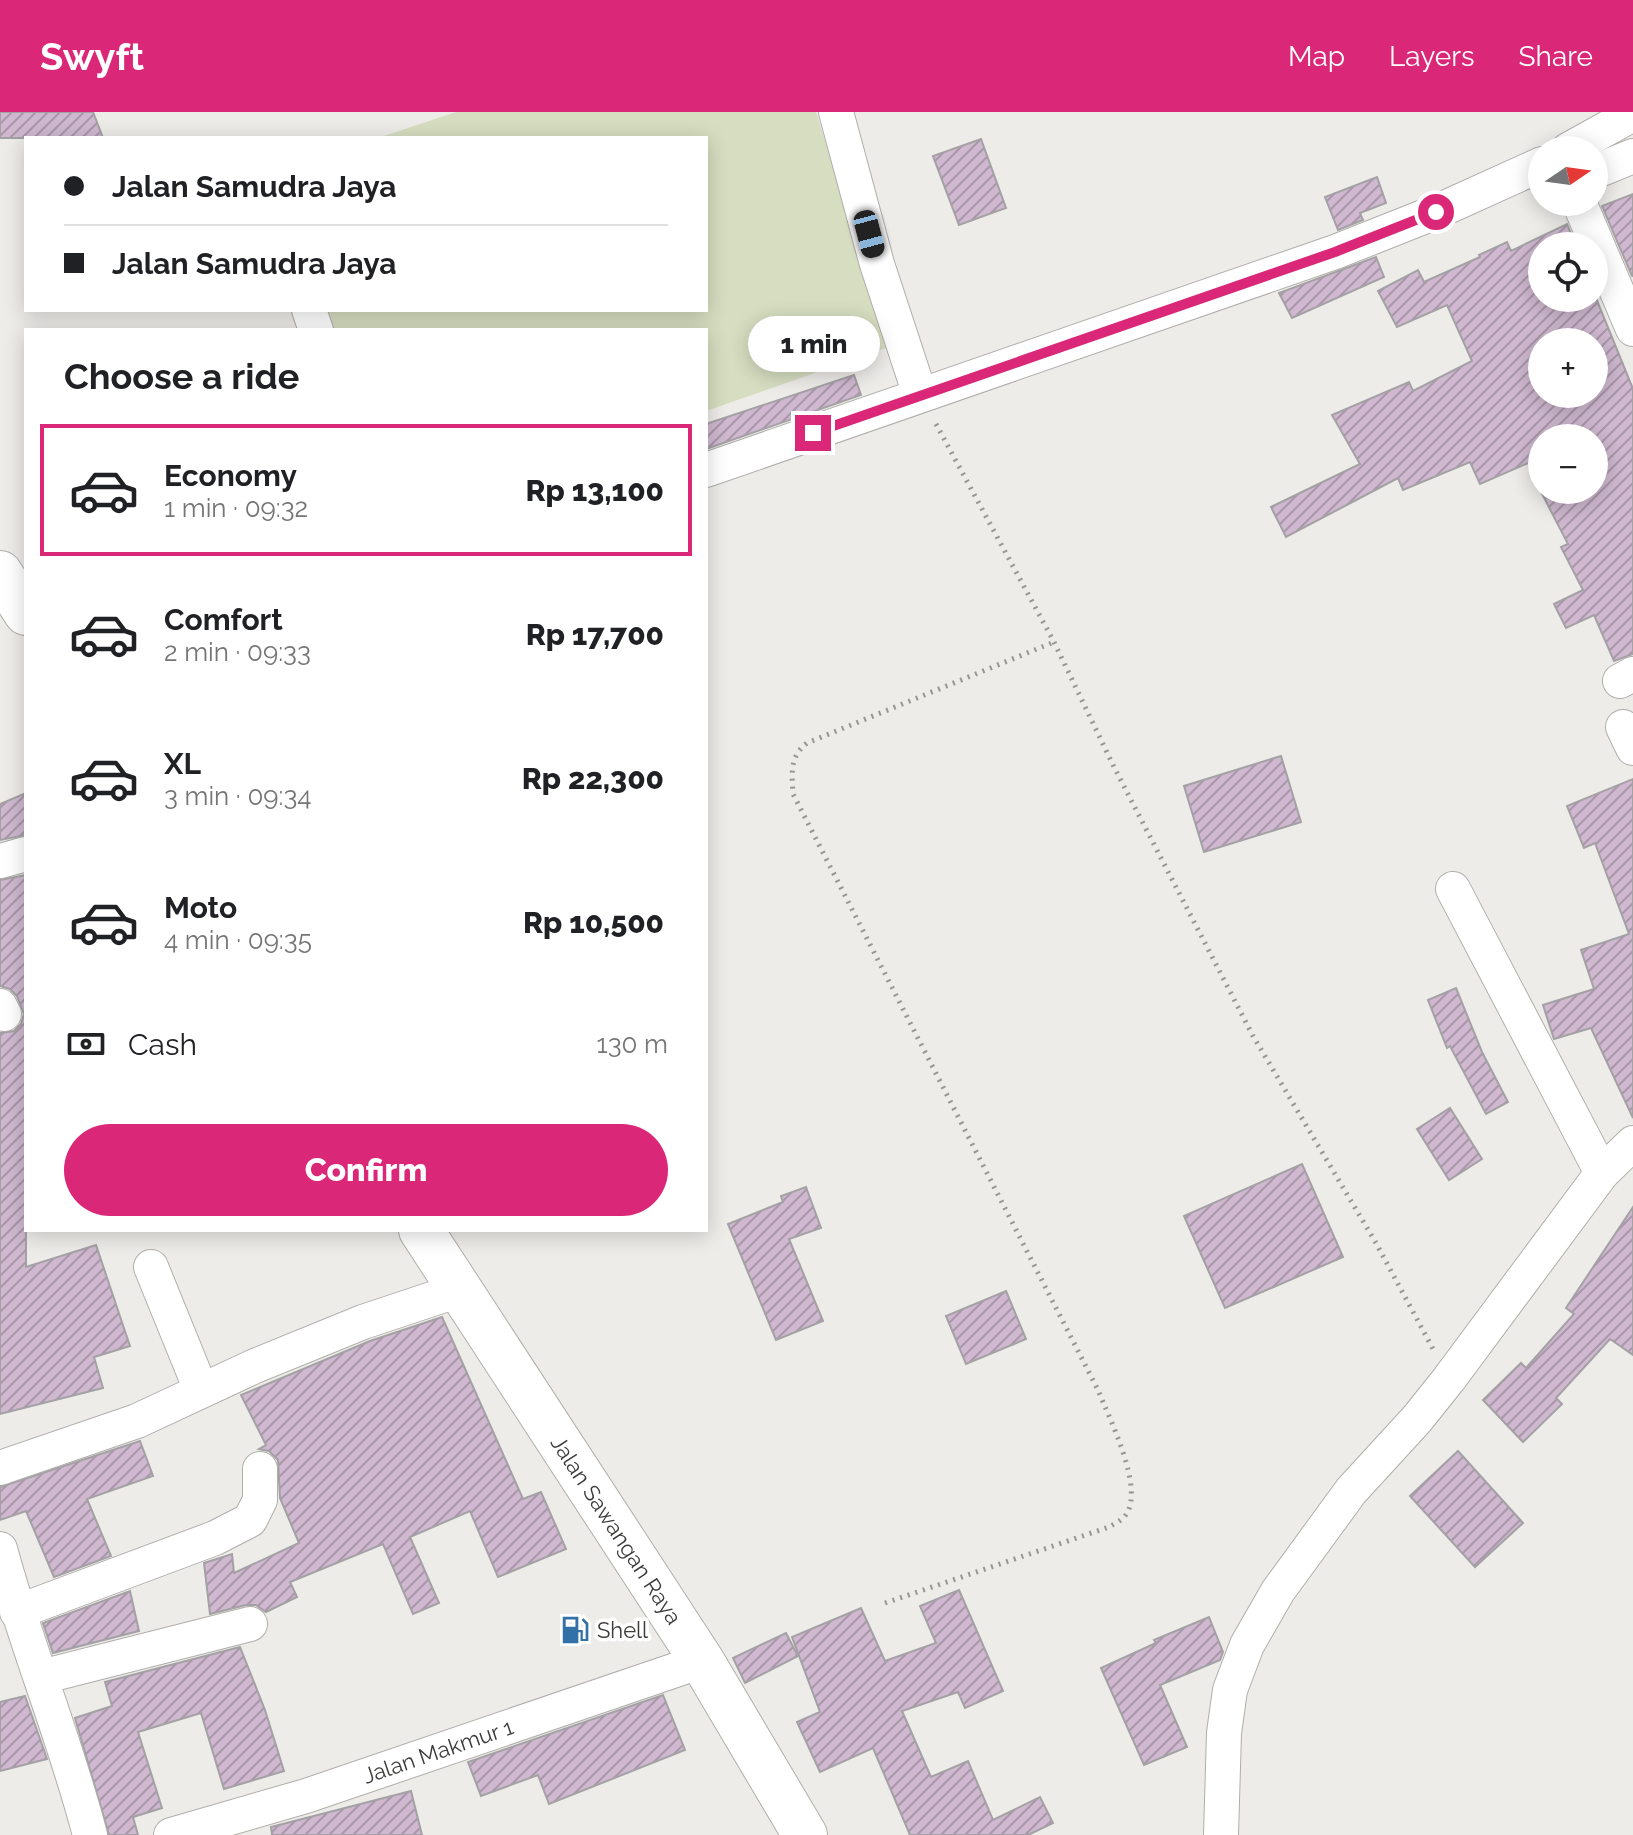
<!DOCTYPE html>
<html lang="en">
<head>
<meta charset="utf-8">
<style>
  :root { --surface:#fff; --page:#f2f2f2; --text:#202124; --muted:#757577; --line:#e0e0e0; --accent:#db2777 }
  body { margin:0; font-family:Raleway,sans-serif; background:var(--page); color:var(--text); height:100vh; display:flex; flex-direction:column; font-size:30px; white-space:nowrap }
  * { box-sizing:border-box; margin:0 }
  p { font-size:26px; color:var(--muted) }
  .icon { flex:none; width:44px; height:44px; fill:none; stroke:currentColor; stroke-width:2; stroke-linecap:round; stroke-linejoin:round }
  .map { position:relative; flex:1; overflow:hidden }
  .sheet { position:absolute; left:24px; top:216px; width:684px; height:904px; display:flex; flex-direction:column; background:var(--surface); border-radius:0px; box-shadow:0 4px 20px #0003 }
  .sheet>* { flex:none }
  .banner { position:absolute; left:24px; top:24px; width:684px; height:176px; border-radius:0px; box-shadow:0 4px 20px #0003; display:grid; align-content:center; height:176px; padding:0 40px; background:var(--surface) }
  .needle { width:52px; rotate:77deg }
  .fabs { position:absolute; left:1528px; top:24px; display:grid; gap:16px }
  .fabs a { display:grid; place-items:center; width:80px; height:80px; border-radius:50%; background:var(--surface); box-shadow:0 4px 20px #0003; font-size:40px }
  .end { position:absolute; width:36px; height:36px; margin:-18px; border:10px solid #db2777; background:#fff; box-shadow:0 0 0 4px #fff }
  .from { border-radius:50% }
  .bubble { position:absolute; height:56px; border-radius:28px; background:var(--surface); box-shadow:0 4px 20px #0003; font-size:26px; font-weight:800; line-height:56px; text-align:center }
  .car { position:absolute; width:24px; height:48px; margin:-24px -12px; border-radius:10px; box-shadow:0 0 6px 2px #0007; background:linear-gradient(#222 24%,#8ab4d8 0 40%,#222 0 76%,#8ab4d8 0 86%,#222 0) }
  .banner b { display:flex; align-items:center; gap:28px; height:76px; font-size:30px }
  .banner b+b { border-top:2px solid var(--line) }
  .banner i { width:20px; height:20px; background:var(--text) }
  ul { padding:0; list-style:none }
  li { display:flex; align-items:center; gap:24px; height:132px; margin:0 16px 12px; padding:0 24px; border:4px solid transparent; border-radius:0px }
  li div { flex:1 }
  li b { display:block; font-size:30px }
  li em { font-style:normal; font-weight:800 }
  li.active { border-color:var(--accent) }
  li>.icon { width:72px; height:72px; stroke-width:1.5 }
  h2 { padding:0 40px; font-size:36px; line-height:96px }
  .pay { display:flex; align-items:center; gap:20px; height:88px; padding:0 40px; font-size:30px }
  .pay p { margin-inline-start:auto }
  .cta { display:flex; gap:16px; margin-top:auto; padding:16px 40px }
  .cta a { flex:1; height:92px; border-radius:48px; background:var(--accent); color:#fff; font-size:32px; font-weight:800; line-height:92px; text-align:center }
  header { display:flex; align-items:center; gap:48px; box-sizing:border-box; height:112px; padding:0 40px; background:var(--accent); color:#fff }
  header strong { font-size:38px }
  nav { display:flex; gap:44px; margin-inline-start:auto; font-size:28px }
  .map>svg:first-child { display:block }
  .grass { fill:#d6ddc0 }
  .building { fill:url(#building-hatch); stroke:#a3a1a4; stroke-width:2; fill-rule:evenodd }
  .lines { fill:none; stroke-linecap:round; stroke-linejoin:round }
  .minor-casing { stroke:#b0aeab; stroke-width:36 }
  .highway-casing { stroke:#b0aeab; stroke-width:46 }
  .path { stroke:#979693; stroke-width:5; stroke-dasharray:2 6; stroke-linecap:butt }
  .minor { stroke:#fff; stroke-width:34 }
  .highway { stroke:#fff; stroke-width:44 }
  .route { stroke:#db2777; stroke-width:10 }
  .labels { text-anchor:middle; stroke-width:7; stroke-linejoin:round; paint-order:stroke }
  .street-label { font-size:22px; fill:#3c3c3a; stroke:#fff }
  .poi-label { font-size:22px; fill:#3c3c3a; stroke:#fff; text-anchor:start }
</style>
</head>
<body>
<header>
<strong>Swyft</strong>
<nav><a>Map</a><a>Layers</a><a>Share</a></nav>
</header>
<div class="map">
<svg width="1633" height="1723" viewBox="0 0 1633 1723">
  <defs>
    <pattern id="building-hatch" width="6" height="6" patternUnits="userSpaceOnUse" patternTransform="scale(2)"><rect width="6" height="6" fill="#cfb8d0"/><path d="M-1 1l2-2M0 6l6-6M5 7l2-2" fill="none" stroke="#a997aa"/></pattern>
  </defs>
  <rect width="100%" height="100%" fill="#eeece9"/>
  <polygon class="grass" points="456,0 816,0 889,235 706,299 706,218 308,218 301,198 706,198 706,26 378,26"/>
  <g class="building">
    <polygon points="0,0 93,0 103,26 0,26"/>
    <polygon points="981,27 1006,96 959,113 933,44"/>
    <polygon points="1377,65 1386,91 1360,101 1363,108 1338,118 1325,85"/>
    <polygon points="1633,82 1633,164 1632,164 1602,94"/>
    <path d="M1567,112L1576,134H1542V186H1596L1633,277V542L1614,549L1594,503L1566,516L1554,492L1583,478L1561,435L1568,432L1540,378H1594V326H1542V345L1480,372L1470,350L1403,378L1398,366L1286,425L1271,395L1360,352L1332,303L1409,270L1413,279L1472,249L1447,193L1397,215L1378,179L1418,158L1424,170L1480,145L1479,143L1507,130L1511,139ZM1542,230H1594V282H1542Z"/>
    <polygon points="1376,145 1384,165 1292,206 1279,181"/>
    <polygon points="854,263 861,283 706,337 706,312"/>
    <polygon points="1281,644 1301,710 1204,740 1184,674"/>
    <polygon points="1633,667 1633,1006 1591,916 1554,927 1543,893 1594,877 1581,838 1629,822 1595,731 1584,736 1567,694"/>
    <polygon points="26,681 26,723 0,728 0,692"/>
    <polygon points="26,763 26,1155 96,1133 130,1234 94,1245 103,1276 0,1302 0,921 14,919 21,912 24,902 17,884 10,877 0,874 0,768"/>
    <polygon points="1456,876 1482,940 1508,990 1486,1002 1450,934 1447,936 1428,888"/>
    <polygon points="1450,996 1482,1047 1449,1068 1417,1017"/>
    <polygon points="1302,1052 1343,1145 1225,1196 1184,1104"/>
    <polygon points="806,1075 821,1116 789,1127 823,1209 776,1228 728,1112 783,1090 781,1084"/>
    <polygon points="1633,1095 1633,1243 1610,1227 1556,1286 1562,1292 1523,1330 1483,1288 1521,1251 1526,1256 1574,1202 1566,1196"/>
    <polygon points="1006,1179 1026,1227 966,1252 946,1204"/>
    <polygon points="442,1205 523,1387 541,1380 566,1437 498,1465 470,1399 410,1425 439,1491 413,1502 383,1432 290,1470 297,1485 266,1500 256,1493 246,1493 210,1502 204,1451 232,1442 234,1461 299,1431 280,1386 278,1348 269,1339 259,1337 266,1333 241,1283 370,1229"/>
    <polygon points="140,1329 153,1364 87,1387 111,1444 54,1465 26,1399 0,1408 0,1375"/>
    <polygon points="1458,1339 1523,1411 1475,1455 1410,1384"/>
    <polygon points="959,1478 1003,1579 965,1596 958,1580 902,1599 931,1665 968,1649 993,1708 1040,1685 1053,1711 1028,1723 910,1723 873,1636 820,1660 797,1610 820,1600 792,1525 861,1496 885,1549 936,1531 920,1494"/>
    <polygon points="130,1479 139,1519 53,1541 43,1511"/>
    <polygon points="1209,1505 1223,1540 1220,1548 1160,1573 1187,1635 1144,1653 1101,1556 1156,1531 1154,1528"/>
    <polygon points="786,1521 798,1544 745,1571 733,1546"/>
    <polygon points="240,1535 265,1598 284,1659 224,1677 201,1601 138,1620 162,1696 133,1705 138,1723 109,1723 75,1606 112,1594 105,1570"/>
    <polygon points="663,1583 685,1638 549,1692 538,1663 481,1684 468,1650"/>
    <polygon points="25,1584 47,1647 0,1659 0,1590"/>
    <polygon points="411,1679 422,1723 272,1723 271,1715"/>
  </g>
  <g class="lines">
    <defs>
      <g id="minor">
        <polyline points="836,0 877,152 920,283"/>
        <polyline points="1568,38 1633,2"/>
        <polyline points="1594,60 1633,44"/>
        <polyline points="1579,90 1633,217"/>
        <polyline points="309,198 316,218"/>
        <polyline points="706,358 1335,140 1436,100 1542,52"/>
        <polyline points="1620,569 1633,562"/>
        <polyline points="1623,615 1633,636"/>
        <polyline points="0,749 26,742"/>
        <polyline points="1453,777 1602,1061"/>
        <polyline points="0,894 4,902"/>
        <polyline points="151,1155 201,1278"/>
        <polyline points="0,1356 137,1309 255,1254 363,1210 459,1178"/>
        <path d="M0,1437C26,1534 65,1626 90,1723"/>
        <polyline points="17,1500 215,1426 250,1408 260,1388 260,1357"/>
        <polyline points="41,1565 250,1512"/>
        <path id="s1" d="M171,1723L306,1684L702,1549"/>
        <polyline points="1221,1723 1224,1621 1230,1578 1247,1533 1278,1479 1351,1379 1417,1307 1449,1267 1602,1061 1633,1031"/>
      </g>
      <g id="highway">
        <polyline points="0,461 26,501"/>
        <path id="s2" d="M421,1118L702,1549L805,1723"/>
      </g>
    </defs>
    <use href="#minor" class="minor-casing"/>
    <use href="#highway" class="highway-casing"/>
    <g class="path">
      <polyline points="936,312 1054,530 1114,655 1253,924 1376,1131 1433,1237"/>
      <path d="M885,1491L1109,1415C1114,1412 1121,1409 1125,1404C1146,1378 1109,1306 1098,1278L793,682C792,662 789,645 807,631L1054,530"/>
    </g>
    <use href="#minor" class="minor"/>
    <use href="#highway" class="highway"/>
  </g>
  <g class="lines">
    <polyline class="route" points="813,321 1335,140 1436,100"/>
  </g>
  <defs>
    <symbol id="fuel-bare" viewBox="-9 -9 18 18"><path d="M-5.5-6h7V0h2V4h1.3V-2.5L3-4.5l.8-.8L6-3V5H2.5V1h-1V6h-7ZM-4.2-4.7v3.2H.2V-4.7Z" fill="#3171a8" stroke="#fff" stroke-width="2.5" paint-order="stroke"/></symbol>
  </defs>
  <g fill-rule="evenodd">
    <use href="#fuel-bare" x="555" y="1498" width="40" height="40"/>
  </g>
  <g class="labels">
    <g class="street-label">
      <text dy="8" stroke="none"><textPath href="#s2" startOffset="358">Jalan Sawangan Raya</textPath></text>
      <text dy="8" stroke="none"><textPath href="#s1" startOffset="280">Jalan Makmur 1</textPath></text>
    </g>
    <g class="poi-label">
      <text x="597" y="1526">Shell</text>
    </g>
  </g>
</svg>
<div class="fabs">
<a><svg class="needle" viewBox="-14 -14 28 28"><path d="M0-13l5 13h-10z" fill="#e53935"/><path d="M0 13l5-13h-10z" fill="#757577"/></svg></a>
<a><svg class="icon" aria-label="locate" viewBox="0 0 24 24"><circle cx="12" cy="12" r="6"/><path d="M12 2v4M12 18v4M2 12h4M18 12h4"/></svg></a>
<a>+</a>
<a>−</a>
</div>
<i class="end from" style="left:1436px;top:100px"></i>
<i class="end" style="left:813px;top:321px"></i>
<div class="bubble" style="left:748px;top:204px;width:132px">1 min</div>
<i class="car" style="left:869px;top:122px;rotate:165deg"></i>
<div class="banner">
<b><i class="from"></i>Jalan Samudra Jaya</b>
<b><i></i>Jalan Samudra Jaya</b>
</div>
<section class="sheet">
<h2>Choose a ride</h2>
<ul>
<li class="active"><svg class="icon" aria-label="car" viewBox="0 0 24 24"><path d="M5 17H2v-5l4-1 3-4h7l3 4 3 1v5h-3M9 17h6M6 11h13"/><circle cx="7" cy="17" r="2"/><circle cx="17" cy="17" r="2"/></svg><div><b>Economy</b><p>1 min · 09:32</p></div><em>Rp 13,100</em></li>
<li><svg class="icon" aria-label="car" viewBox="0 0 24 24"><path d="M5 17H2v-5l4-1 3-4h7l3 4 3 1v5h-3M9 17h6M6 11h13"/><circle cx="7" cy="17" r="2"/><circle cx="17" cy="17" r="2"/></svg><div><b>Comfort</b><p>2 min · 09:33</p></div><em>Rp 17,700</em></li>
<li><svg class="icon" aria-label="car" viewBox="0 0 24 24"><path d="M5 17H2v-5l4-1 3-4h7l3 4 3 1v5h-3M9 17h6M6 11h13"/><circle cx="7" cy="17" r="2"/><circle cx="17" cy="17" r="2"/></svg><div><b>XL</b><p>3 min · 09:34</p></div><em>Rp 22,300</em></li>
<li><svg class="icon" aria-label="car" viewBox="0 0 24 24"><path d="M5 17H2v-5l4-1 3-4h7l3 4 3 1v5h-3M9 17h6M6 11h13"/><circle cx="7" cy="17" r="2"/><circle cx="17" cy="17" r="2"/></svg><div><b>Moto</b><p>4 min · 09:35</p></div><em>Rp 10,500</em></li>
</ul>
<div class="pay"><svg class="icon" aria-label="cash" viewBox="0 0 24 24"><path d="M3 7h18v10H3z"/><circle cx="12" cy="12" r="2"/></svg>Cash<p>130 m</p></div>
<div class="cta"><a>Confirm</a></div>
</section>
</div>
</body>
</html>
